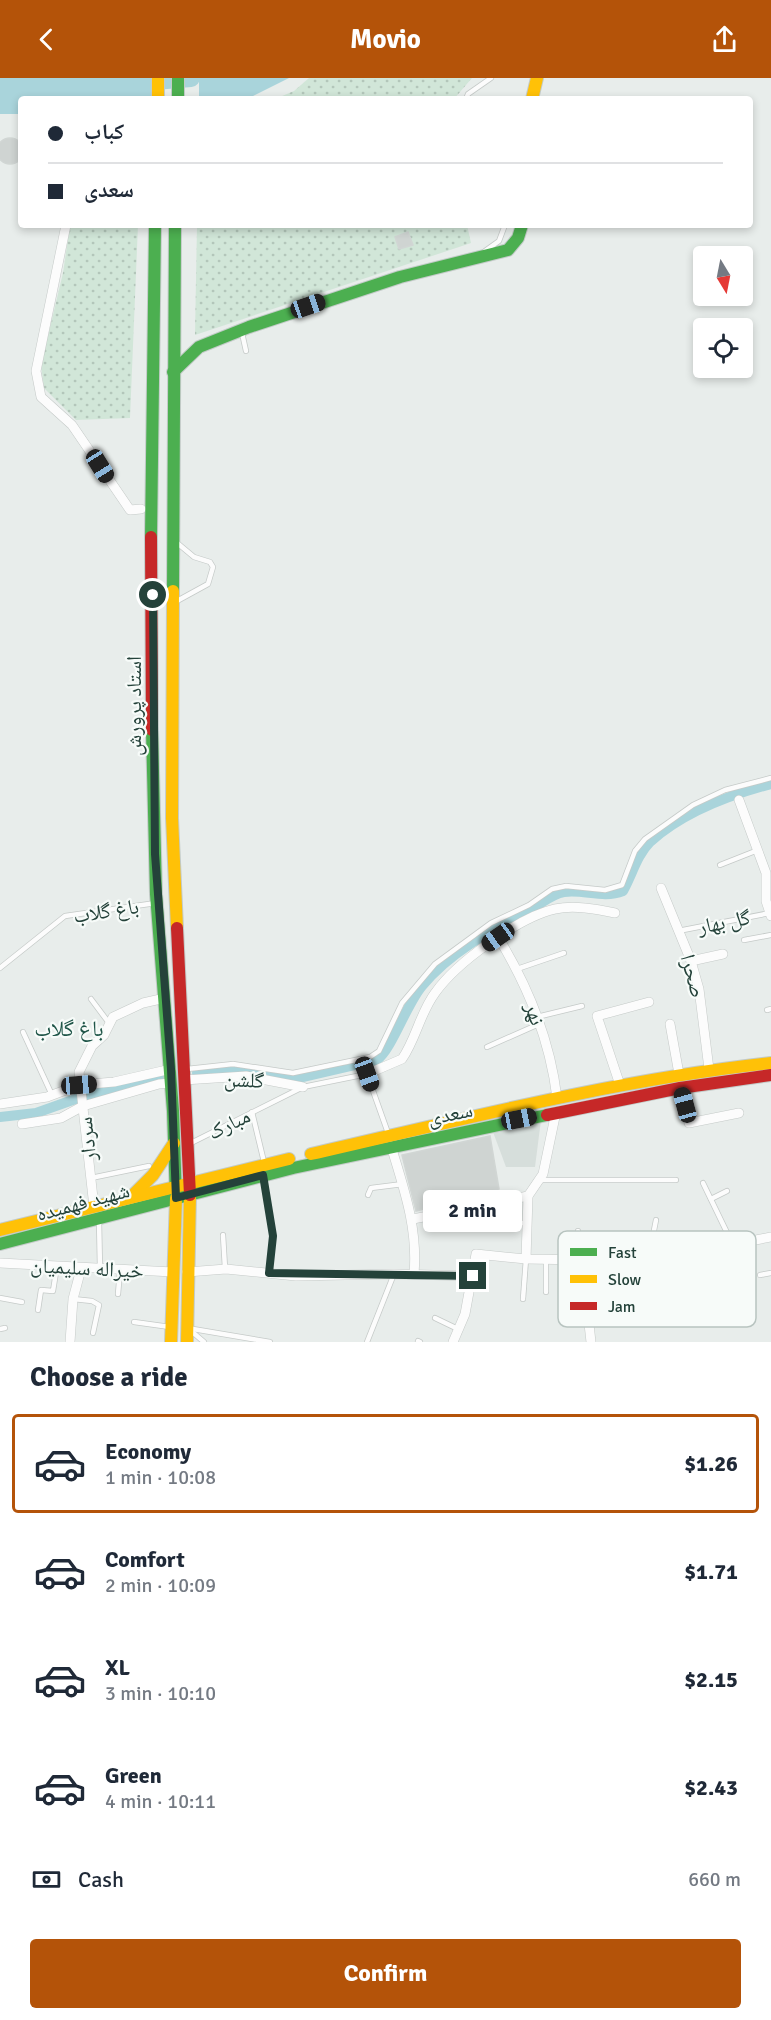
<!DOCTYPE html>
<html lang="en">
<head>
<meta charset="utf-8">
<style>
  :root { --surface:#fff; --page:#f2f2f3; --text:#1f2937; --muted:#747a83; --line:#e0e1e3; --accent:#b45309 }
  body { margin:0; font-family:Signika,"Noto Naskh Arabic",sans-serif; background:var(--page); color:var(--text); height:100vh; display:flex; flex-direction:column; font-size:22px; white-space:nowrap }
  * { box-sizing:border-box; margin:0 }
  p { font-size:20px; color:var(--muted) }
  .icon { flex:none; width:33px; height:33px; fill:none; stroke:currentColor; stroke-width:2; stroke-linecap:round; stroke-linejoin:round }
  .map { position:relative; height:1264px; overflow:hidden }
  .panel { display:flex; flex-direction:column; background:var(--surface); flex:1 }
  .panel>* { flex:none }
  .guide { position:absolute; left:18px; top:18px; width:735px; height:132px; border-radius:6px; box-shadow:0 3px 9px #0003; display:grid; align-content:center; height:132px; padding:0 30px; background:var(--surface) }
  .needle { width:39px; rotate:170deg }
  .buttons { position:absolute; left:693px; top:168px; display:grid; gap:12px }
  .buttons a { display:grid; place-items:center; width:60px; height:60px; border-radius:6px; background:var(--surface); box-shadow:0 3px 9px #0003; font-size:30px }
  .end { position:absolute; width:27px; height:27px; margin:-14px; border:8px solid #24423a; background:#fff; box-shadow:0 0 0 3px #fff }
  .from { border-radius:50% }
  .bubble { position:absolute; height:42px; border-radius:6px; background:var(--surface); box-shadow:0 3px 9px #0003; font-size:20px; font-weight:800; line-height:42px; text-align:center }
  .car { position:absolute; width:18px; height:36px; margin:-18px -9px; border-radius:8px; box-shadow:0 0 4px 2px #0007; background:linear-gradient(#222 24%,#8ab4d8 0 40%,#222 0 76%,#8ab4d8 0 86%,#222 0) }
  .guide b { display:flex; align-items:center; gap:21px; height:57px; font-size:22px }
  .guide b+b { border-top:2px solid var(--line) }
  .guide i { width:15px; height:15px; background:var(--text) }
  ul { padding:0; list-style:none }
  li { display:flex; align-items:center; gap:18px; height:99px; margin:0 12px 9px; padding:0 18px; border:3px solid transparent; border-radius:6px }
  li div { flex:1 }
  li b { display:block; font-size:22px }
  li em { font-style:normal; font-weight:800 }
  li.current { border-color:var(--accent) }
  li>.icon { width:54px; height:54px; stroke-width:1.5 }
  h2 { padding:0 30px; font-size:27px; line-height:72px }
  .pay { display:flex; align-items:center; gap:15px; height:66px; padding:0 30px; font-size:22px }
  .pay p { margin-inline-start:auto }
  .cta { display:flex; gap:12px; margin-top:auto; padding:12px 30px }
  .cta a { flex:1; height:69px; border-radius:6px; background:var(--accent); color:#fff; font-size:24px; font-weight:800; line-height:69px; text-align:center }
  header { display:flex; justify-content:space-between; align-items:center; height:78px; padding:0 30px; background:var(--accent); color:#fff; font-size:27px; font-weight:800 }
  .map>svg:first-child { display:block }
  .built { fill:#d6dedb }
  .grass { fill:url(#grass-dots) }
  .water { fill:#a9d4db }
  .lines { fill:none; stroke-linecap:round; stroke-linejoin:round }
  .canal { stroke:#a9d4db; stroke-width:10 }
  .river { stroke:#a9d4db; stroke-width:18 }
  .building { fill:#cfd4d2; stroke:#d1d6d4; stroke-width:1.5 }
  .lane-casing { stroke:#c5cac8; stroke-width:6 }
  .street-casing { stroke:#c5cac8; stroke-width:10 }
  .fast-casing { stroke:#c3cbc8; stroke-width:14 }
  .slow-casing { stroke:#c3cbc8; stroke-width:14 }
  .jam-casing { stroke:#c3cbc8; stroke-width:14 }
  .lane { stroke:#fcfcfc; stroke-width:4.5 }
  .street { stroke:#fcfcfc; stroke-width:9 }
  .fast { stroke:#4caf50; stroke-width:12 }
  .slow { stroke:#ffc107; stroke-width:12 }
  .jam { stroke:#c62828; stroke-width:12 }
  .route { stroke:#24423a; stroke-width:8 }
  .labels { text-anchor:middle; stroke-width:4.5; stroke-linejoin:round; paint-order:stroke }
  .street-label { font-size:21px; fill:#24423a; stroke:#f7fbf9 }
  .neighbourhood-label { font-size:22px; fill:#1f5548; stroke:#f7fbf9 }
  .key { fill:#f7fbf9; stroke:#b8c4c0; stroke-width:1.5 }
  .key-label { font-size:16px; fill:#24423a }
</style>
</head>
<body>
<header><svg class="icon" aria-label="back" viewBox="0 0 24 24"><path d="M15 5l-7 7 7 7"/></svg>Movio<svg class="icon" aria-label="share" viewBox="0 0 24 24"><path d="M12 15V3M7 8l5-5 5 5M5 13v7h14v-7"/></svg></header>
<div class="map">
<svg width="771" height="1264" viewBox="0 0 771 1264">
  <defs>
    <pattern id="grass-dots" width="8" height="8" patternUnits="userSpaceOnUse" patternTransform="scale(1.5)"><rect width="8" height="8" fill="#d1e6d8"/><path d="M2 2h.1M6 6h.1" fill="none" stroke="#b3c6ba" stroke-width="1.8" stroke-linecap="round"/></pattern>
  </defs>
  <rect width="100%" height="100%" fill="#e8edeb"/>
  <polygon class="built" points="541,1042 535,1089 506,1089 493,1054"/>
  <g class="grass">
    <polygon points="309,0 472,0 454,21 275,21 294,13"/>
    <polygon points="70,147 138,147 130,340 76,342 44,310 41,287 63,195"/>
    <polygon points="197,147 467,147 471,165 195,257"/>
  </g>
  <g class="water">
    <polygon points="0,0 153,0 152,21 21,21 21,36 0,36"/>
    <polygon points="199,0 289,0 247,21 199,21"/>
  </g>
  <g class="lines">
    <g class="canal">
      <path d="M197,995L234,991L295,1001L377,982C392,971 406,927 422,908C451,873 492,852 531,831C542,825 552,816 564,814C584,811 603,821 623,813C632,797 637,777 650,764C683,734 729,717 771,706"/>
      <polyline points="0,1039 36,1035 84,1018 167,998"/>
    </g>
    <polyline class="river" points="142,4 191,0"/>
  </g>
  <g class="building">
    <circle cx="10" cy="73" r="13"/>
    <polygon points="408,154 413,167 399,171 395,159"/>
    <polygon points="490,1058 499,1111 416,1133 402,1077"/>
  </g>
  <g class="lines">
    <defs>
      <g id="lane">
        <polyline points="466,21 468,16 491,0"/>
        <polyline points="485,173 499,163 505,147"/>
        <polyline points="242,255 246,273"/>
        <polyline points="176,464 194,479 210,484 213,489 208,506 177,523"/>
        <polyline points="720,787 758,772"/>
        <polyline points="678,853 770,835"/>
        <polyline points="744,862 771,857"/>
        <polyline points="0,890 65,838 156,825"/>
        <polyline points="517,891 564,875"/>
        <polyline points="91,921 109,945"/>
        <polyline points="767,932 771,931"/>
        <polyline points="537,939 582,928"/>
        <polyline points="23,954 52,1017"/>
        <polyline points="487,969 539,946"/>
        <polyline points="187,991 233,986 293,995 370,979 379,973 402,925 435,886 491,845 529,827 552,811 566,808 605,812 622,807 635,773 645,761 693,727 725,712 771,700"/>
        <polyline points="252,1034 264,1084"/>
        <polyline points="189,1066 303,1009 367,996 388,1055"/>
        <polyline points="91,1100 149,1088"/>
        <polyline points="263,1100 273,1158 269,1195"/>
        <polyline points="539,1102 676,1102"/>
        <polyline points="703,1105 733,1167"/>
        <polyline points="368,1117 371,1110 403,1106"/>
        <polyline points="711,1121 727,1113"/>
        <polyline points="99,1142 100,1191"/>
        <polyline points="514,1145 527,1145"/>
        <polyline points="578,1153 579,1182"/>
        <polyline points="223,1157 225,1190"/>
        <polyline points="720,1169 725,1198 732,1198 736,1209 742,1211 746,1231"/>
        <polyline points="648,1183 656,1142"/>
        <polyline points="760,1197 771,1195"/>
        <polyline points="656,1210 669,1206 664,1180"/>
        <polyline points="546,1214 546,1181"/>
        <polyline points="118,1216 120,1193"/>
        <polyline points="0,1220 22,1224"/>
        <polyline points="73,1221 92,1223 99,1227 93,1255"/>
        <polyline points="523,1221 526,1181"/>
        <polyline points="38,1232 41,1212 53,1213 57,1188"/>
        <polyline points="435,1240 460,1252"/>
        <polyline points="134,1244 170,1249"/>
        <polyline points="187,1250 270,1264"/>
        <polyline points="0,1251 5,1250"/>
        <polyline points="190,1252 204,1264"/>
        <polyline points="418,1263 420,1264"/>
        <polyline points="367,1264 394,1196"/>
      </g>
      <g id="street">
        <polyline points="66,147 36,293 41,319 72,347 130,432 141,431"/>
        <polyline points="739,722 766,795 766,823 771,838"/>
        <polyline points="661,810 691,883 699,911 709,991"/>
        <path d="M498,859C528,908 550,962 557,1020"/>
        <polyline points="691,883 723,876"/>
        <polyline points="670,946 679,996"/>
        <path d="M367,996L402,981C416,961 420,935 435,915C456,885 519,839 555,831C574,827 596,831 615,835"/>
        <polyline points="184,1002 246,998 303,1009"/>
        <polyline points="620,1007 597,938 649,924"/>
        <polyline points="680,1010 689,1045 739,1035"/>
        <polyline points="0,1026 47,1019 79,1007 114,1004 171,991"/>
        <polyline points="22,1046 61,1040 83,1028 159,1006 171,1005"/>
        <path d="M391,1068C404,1111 418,1150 414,1196"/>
        <polyline points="94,1129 79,994 92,968 104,957 113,939 143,925 165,920"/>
        <polyline points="413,1141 528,1118"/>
        <polyline points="526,1181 528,1118 543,1096 556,1034"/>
        <polyline points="562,1182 571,1215 589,1246 591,1264"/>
        <polyline points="0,1185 173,1194"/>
        <polyline points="187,1194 226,1191 296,1198 394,1196 473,1198"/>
        <polyline points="70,1264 73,1221 81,1191"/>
        <polyline points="453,1264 465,1236 476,1176 526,1181 648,1183 771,1159"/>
      </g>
      <g id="fast">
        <polyline points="178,0 178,21"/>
        <polyline points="173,294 199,269 249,249 400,199 508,172 518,160 522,147"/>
        <polyline points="151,459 155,147"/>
        <polyline points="173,513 175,147"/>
        <polyline points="152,652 156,816 173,1033 176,1120"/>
        <polyline points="0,1166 293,1090 547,1037"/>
      </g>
      <g id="slow">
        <polyline points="158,0 158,21"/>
        <polyline points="532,21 537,0"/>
        <polyline points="173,513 172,740 177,850"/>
        <path d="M311,1076C464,1041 615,1002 771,985"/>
        <polyline points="133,1117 153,1097 174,1065"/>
        <polyline points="0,1152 289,1081"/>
        <polyline points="171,1264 176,1120"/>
        <polyline points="187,1264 190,1117"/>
      </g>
      <g id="jam">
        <polyline points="151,459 152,652"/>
        <polyline points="177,850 190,1117"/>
        <polyline points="547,1037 680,1010 771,997"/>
      </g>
    </defs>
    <use href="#lane" class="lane-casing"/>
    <use href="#street" class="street-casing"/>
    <use href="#fast" class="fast-casing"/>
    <use href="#slow" class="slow-casing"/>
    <use href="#jam" class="jam-casing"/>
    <use href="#lane" class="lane"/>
    <use href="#street" class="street"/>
    <use href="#fast" class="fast"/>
    <use href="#slow" class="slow"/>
    <use href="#jam" class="jam"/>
  </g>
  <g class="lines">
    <polyline class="route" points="153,517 155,776 171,991 176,1120 263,1097 273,1158 269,1195 473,1198"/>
  </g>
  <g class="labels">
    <g class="street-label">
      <text transform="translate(134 628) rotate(-90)" y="7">استاد پرورش</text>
      <text transform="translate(106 833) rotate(-9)" y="7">باغ گلاب</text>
      <text transform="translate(724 844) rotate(-11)" y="7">گل بهار</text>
      <text transform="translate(693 898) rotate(75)" y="7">صحرا</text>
      <text transform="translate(535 936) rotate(72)" y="7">نهر</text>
      <text transform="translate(244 1002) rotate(3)" y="7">گلشن</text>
      <text transform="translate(450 1036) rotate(-12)" y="7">سعدی</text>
      <text transform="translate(229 1046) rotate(-26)" y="7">مبارک</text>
      <text transform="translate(87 1061) rotate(-96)" y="7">سردار</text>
      <text transform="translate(83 1124) rotate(-15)" y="7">شهید فهمیده</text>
      <text transform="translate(87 1190) rotate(3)" y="7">خیراله سلیمیان</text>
    </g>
    <g class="neighbourhood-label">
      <text x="69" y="958">باغ گلاب</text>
    </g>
  </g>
  <rect x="558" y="1153" width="198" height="96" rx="9" class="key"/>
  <rect x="570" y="1170" width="27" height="8" fill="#4caf50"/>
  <rect x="570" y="1197" width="27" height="8" fill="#ffc107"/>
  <rect x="570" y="1224" width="27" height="8" fill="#c62828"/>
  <g class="key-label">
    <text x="608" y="1180">Fast</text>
    <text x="608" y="1207">Slow</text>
    <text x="608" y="1234">Jam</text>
  </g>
</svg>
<div class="buttons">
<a><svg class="needle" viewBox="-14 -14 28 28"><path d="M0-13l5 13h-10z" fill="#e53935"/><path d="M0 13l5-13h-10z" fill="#747a83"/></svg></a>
<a><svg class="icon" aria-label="locate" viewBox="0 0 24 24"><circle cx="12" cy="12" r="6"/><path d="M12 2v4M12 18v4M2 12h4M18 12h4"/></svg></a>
</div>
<i class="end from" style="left:153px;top:517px"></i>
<i class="end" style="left:473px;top:1198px"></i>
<div class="bubble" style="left:423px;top:1112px;width:99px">2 min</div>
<i class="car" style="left:308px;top:228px;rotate:71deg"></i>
<i class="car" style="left:100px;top:388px;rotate:148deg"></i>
<i class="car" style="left:498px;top:859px;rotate:235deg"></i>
<i class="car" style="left:367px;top:996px;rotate:160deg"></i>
<i class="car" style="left:79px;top:1007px;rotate:86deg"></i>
<i class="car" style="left:685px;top:1027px;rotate:345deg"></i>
<i class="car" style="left:519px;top:1041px;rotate:79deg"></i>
<div class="guide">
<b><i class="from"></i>کباب</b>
<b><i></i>سعدی</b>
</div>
</div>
<section class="panel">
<h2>Choose a ride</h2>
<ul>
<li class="current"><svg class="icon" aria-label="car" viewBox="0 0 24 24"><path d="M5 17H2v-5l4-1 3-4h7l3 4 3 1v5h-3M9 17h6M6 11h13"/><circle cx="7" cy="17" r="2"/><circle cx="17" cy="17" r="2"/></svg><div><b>Economy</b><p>1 min · 10:08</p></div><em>$1.26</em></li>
<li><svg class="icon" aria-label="car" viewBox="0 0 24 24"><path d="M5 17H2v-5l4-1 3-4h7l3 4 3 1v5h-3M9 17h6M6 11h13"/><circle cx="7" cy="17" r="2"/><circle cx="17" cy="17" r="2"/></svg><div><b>Comfort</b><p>2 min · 10:09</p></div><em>$1.71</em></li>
<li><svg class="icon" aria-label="car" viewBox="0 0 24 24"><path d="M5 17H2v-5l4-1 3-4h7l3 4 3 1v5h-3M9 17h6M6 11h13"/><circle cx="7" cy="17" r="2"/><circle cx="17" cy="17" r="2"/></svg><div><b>XL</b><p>3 min · 10:10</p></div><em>$2.15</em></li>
<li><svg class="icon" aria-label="car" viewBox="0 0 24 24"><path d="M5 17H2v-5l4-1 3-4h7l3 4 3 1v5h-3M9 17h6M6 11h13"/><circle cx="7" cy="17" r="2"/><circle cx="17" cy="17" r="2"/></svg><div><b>Green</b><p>4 min · 10:11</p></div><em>$2.43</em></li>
</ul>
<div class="pay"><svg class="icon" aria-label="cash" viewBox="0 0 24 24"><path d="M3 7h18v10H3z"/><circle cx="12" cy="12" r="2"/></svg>Cash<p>660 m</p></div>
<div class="cta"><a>Confirm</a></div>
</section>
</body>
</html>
